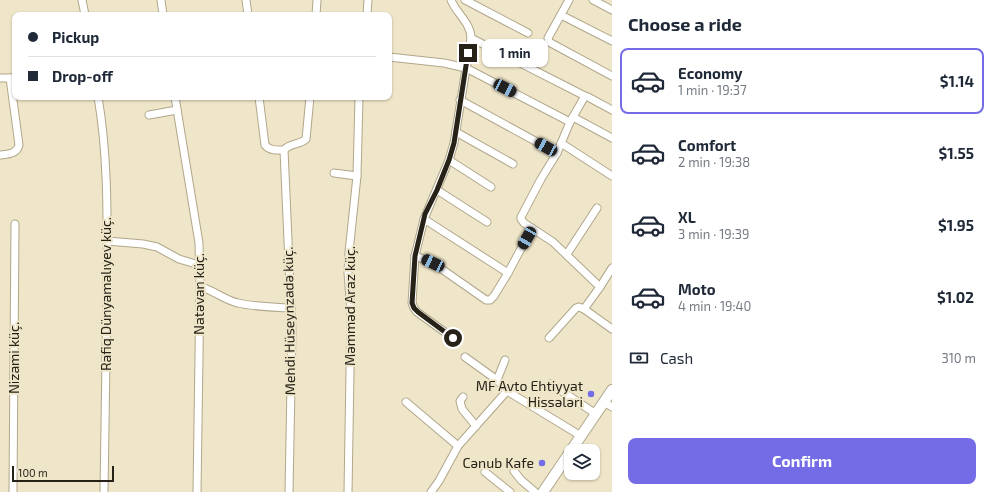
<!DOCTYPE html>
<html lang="en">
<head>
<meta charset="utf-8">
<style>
  :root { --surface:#fff; --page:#f2f2f3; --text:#1f2937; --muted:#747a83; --line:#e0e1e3; --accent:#736ce6 }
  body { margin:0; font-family:"Exo 2",sans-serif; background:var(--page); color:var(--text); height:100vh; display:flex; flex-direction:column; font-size:15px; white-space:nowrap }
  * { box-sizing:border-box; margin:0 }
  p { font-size:13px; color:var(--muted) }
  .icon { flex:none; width:22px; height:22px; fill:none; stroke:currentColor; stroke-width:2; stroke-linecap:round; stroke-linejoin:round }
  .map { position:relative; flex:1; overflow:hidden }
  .sheet { display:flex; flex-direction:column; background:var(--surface); width:380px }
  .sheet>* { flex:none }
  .top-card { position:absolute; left:12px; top:12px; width:380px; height:88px; border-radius:8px; box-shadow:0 1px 3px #0004; display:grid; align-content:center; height:88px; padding:0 16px; background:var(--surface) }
  .controls { position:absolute; left:564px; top:444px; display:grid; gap:8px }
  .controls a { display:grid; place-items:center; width:36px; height:36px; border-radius:8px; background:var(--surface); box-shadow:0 1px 3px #0004; font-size:20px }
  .scale { position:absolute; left:12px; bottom:10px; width:102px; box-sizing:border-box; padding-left:4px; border:2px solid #262218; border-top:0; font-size:11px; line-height:14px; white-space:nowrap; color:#262218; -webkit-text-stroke:3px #efe5c8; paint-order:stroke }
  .end { position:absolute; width:18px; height:18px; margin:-9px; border:5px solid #262218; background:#fff; box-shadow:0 0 0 2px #fff }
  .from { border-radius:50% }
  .bubble { position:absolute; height:28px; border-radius:8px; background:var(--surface); box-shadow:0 1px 3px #0004; font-size:13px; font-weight:700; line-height:28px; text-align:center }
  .car { position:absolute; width:12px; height:24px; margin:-12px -6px; border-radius:5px; box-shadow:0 0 3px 1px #0007; background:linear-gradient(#222 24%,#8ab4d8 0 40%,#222 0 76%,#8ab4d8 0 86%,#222 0) }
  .top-card b { display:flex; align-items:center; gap:14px; height:38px; font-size:15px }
  .top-card b+b { border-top:1px solid var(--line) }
  .top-card i { width:10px; height:10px; background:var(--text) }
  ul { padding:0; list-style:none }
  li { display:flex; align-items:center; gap:12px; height:66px; margin:0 8px 6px; padding:0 8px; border:2px solid transparent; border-radius:8px }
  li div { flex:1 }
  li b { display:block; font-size:15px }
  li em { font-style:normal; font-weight:700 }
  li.active { border-color:var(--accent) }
  li>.icon { width:36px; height:36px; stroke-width:1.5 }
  h2 { padding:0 16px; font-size:18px; line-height:48px }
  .pay { display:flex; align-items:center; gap:10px; height:44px; padding:0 16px; font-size:15px }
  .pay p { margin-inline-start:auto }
  .primary-button { display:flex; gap:8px; margin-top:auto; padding:8px 16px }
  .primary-button a { flex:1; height:46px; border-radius:8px; background:var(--accent); color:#fff; font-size:16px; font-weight:700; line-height:46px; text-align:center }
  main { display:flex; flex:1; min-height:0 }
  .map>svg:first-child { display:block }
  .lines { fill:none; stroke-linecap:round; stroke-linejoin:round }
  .minor-casing { stroke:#b0a78b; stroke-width:9 }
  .secondary-casing { stroke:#b0a78b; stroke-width:12 }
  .minor { stroke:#fff; stroke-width:7 }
  .secondary { stroke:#fff; stroke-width:10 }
  .route { stroke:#262218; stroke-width:5 }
  .poi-dot { fill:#736ce6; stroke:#efe5c8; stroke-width:1.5 }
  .labels { text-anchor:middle; stroke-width:4; stroke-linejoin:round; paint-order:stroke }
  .street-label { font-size:14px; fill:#262218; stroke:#efe5c8 }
  .poi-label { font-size:14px; fill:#262218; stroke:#efe5c8; text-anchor:end }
</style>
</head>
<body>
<main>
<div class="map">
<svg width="612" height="492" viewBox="0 0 612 492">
  <rect width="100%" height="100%" fill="#efe5c8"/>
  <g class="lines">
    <defs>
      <g id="minor">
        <polyline points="82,0 85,15"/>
        <polyline points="161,0 163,15"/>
        <polyline points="246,0 248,15"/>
        <path d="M451,0C456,13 471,23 471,38L454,143L449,160L424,219L415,256L412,303L414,308L417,312L453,338"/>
        <polyline points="465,0 528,33"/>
        <polyline points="569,0 548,38 549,42 612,76"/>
        <polyline points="593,0 612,10"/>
        <polyline points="316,15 317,0"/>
        <polyline points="367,15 368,0"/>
        <polyline points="561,15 612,41"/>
        <polyline points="471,38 585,96"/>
        <polyline points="389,57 444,63 466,68 570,122"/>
        <polyline points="0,78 14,78"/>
        <path d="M98,97C109,161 107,226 107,291C106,358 105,425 104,492"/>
        <polyline points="175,97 199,243 200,287 197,492"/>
        <path d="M259,97L265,145C270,151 277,150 284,150L292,331L289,492"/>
        <polyline points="460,100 557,153"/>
        <polyline points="612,110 588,97 585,96 570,122 557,153 541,179 521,217 521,219 524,223 553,242 600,287 584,309 612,329"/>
        <polyline points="149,115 177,110"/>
        <polyline points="573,117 612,138"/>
        <polyline points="456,132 513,164"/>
        <polyline points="561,143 612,176"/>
        <path d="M284,150C290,143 300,145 306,139L310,97"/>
        <path d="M0,155C8,154 17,154 19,145L10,78"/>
        <polyline points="449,160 491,187"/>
        <polyline points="334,173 357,176"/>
        <polyline points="437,190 487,222"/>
        <polyline points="424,219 508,273"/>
        <polyline points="107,241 143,244 157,247 179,259 199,265"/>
        <polyline points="567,254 597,208"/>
        <polyline points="415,256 433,263 486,300 490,300 494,296 508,273 532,228"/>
        <path d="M200,287C214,290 224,300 238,303C254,307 274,307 291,308"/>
        <polyline points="600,287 612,268"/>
        <polyline points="549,338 576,308 579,307 584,309"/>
        <polyline points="465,357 497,380 507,391"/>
        <polyline points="497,380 505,360"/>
        <polyline points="551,384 596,414"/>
        <polyline points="463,397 460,401 462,409 476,426"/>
        <polyline points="406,402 458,446"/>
        <polyline points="604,402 612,407"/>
        <polyline points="514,471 521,480 535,492"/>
        <polyline points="485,472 510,492"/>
        <polyline points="13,492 15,224"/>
        <polyline points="348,492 351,312 348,273 349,252 357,176 359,97"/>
        <polyline points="431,492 439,481 458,446 507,391 581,436"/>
      </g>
      <polyline id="secondary" points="543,492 612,390"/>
    </defs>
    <use href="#minor" class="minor-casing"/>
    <use href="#secondary" class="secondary-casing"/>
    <use href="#minor" class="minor"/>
    <use href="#secondary" class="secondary"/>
  </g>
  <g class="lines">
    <polyline class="route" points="453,338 418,312 414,308 412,303 415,256 425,214 437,190 449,160 454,143 468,53"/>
  </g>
  <g class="poi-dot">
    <circle cx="591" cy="394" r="4"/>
    <circle cx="542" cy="463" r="4"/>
  </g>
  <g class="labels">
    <g class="street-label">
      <text transform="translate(106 294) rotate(-90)" y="5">Rafiq Dünyamalıyev küç.</text>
      <text transform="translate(199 294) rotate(-90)" y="5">Natəvan küç.</text>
      <text transform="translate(350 306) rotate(-90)" y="5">Məmməd Araz küç.</text>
      <text transform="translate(289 321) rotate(-91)" y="5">Mehdi Hüseynzadə küç.</text>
      <text transform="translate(14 358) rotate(-90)" y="5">Nizami küç.</text>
    </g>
    <g class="poi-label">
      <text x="583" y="391">MF Avto Ehtiyyat<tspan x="583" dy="16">Hissələri</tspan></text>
      <text x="534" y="468">Cənub Kafe</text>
    </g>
  </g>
</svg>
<div class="controls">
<a><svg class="icon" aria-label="layers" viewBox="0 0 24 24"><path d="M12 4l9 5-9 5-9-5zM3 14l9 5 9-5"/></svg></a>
</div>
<div class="scale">100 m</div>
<i class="end from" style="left:453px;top:338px"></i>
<i class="end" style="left:468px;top:53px"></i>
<div class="bubble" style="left:482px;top:39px;width:66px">1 min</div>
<i class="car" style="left:505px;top:88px;rotate:117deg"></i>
<i class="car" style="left:546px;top:147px;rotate:299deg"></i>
<i class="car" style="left:527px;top:238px;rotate:210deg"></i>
<i class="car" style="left:433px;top:263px;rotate:295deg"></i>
<div class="top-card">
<b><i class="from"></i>Pickup</b>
<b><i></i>Drop-off</b>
</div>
</div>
<section class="sheet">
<h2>Choose a ride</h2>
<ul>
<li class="active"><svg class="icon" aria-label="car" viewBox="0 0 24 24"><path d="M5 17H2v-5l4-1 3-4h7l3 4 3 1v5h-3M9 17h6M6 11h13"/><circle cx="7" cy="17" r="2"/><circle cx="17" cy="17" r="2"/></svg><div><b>Economy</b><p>1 min · 19:37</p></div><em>$1.14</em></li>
<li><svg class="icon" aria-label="car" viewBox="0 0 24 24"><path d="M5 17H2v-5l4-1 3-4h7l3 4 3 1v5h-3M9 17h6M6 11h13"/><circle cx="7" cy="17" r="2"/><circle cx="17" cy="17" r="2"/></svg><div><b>Comfort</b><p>2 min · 19:38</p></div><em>$1.55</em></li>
<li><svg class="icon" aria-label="car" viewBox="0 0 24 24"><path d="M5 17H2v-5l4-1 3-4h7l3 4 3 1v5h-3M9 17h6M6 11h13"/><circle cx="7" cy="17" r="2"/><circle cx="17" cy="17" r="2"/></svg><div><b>XL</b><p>3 min · 19:39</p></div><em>$1.95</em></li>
<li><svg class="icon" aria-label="car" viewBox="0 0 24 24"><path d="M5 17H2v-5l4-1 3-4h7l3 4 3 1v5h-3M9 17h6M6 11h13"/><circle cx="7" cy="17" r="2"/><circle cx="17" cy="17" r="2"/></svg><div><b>Moto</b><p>4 min · 19:40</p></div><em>$1.02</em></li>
</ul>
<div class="pay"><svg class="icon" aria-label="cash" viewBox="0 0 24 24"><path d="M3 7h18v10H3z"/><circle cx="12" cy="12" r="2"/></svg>Cash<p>310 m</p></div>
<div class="primary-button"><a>Confirm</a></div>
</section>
</main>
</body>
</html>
